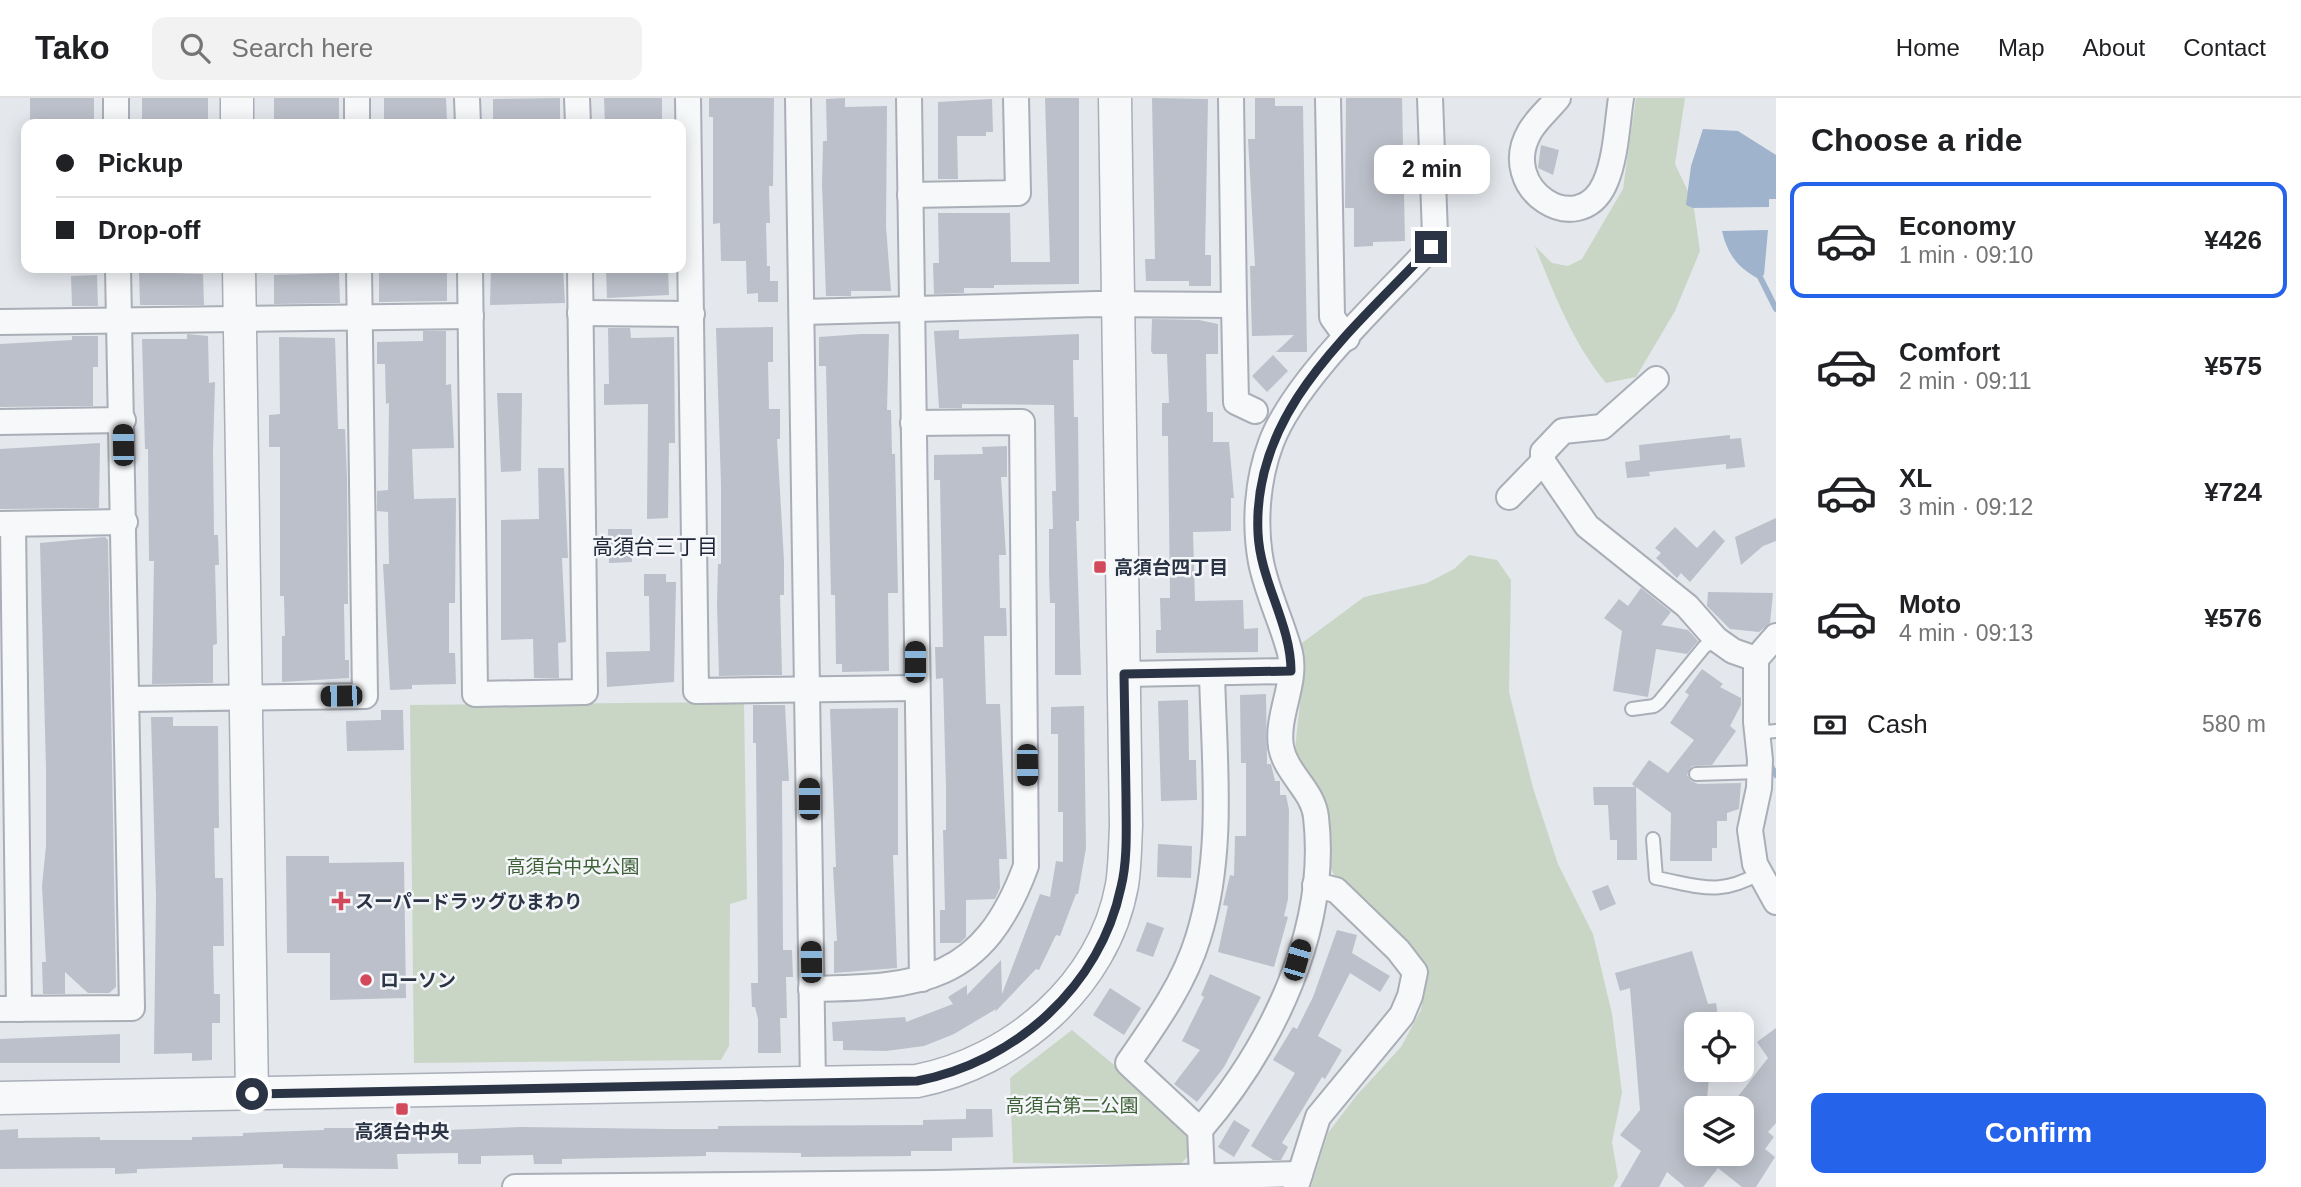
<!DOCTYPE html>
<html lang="en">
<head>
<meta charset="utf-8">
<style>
  :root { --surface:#fff; --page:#f2f2f2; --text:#202124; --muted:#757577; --line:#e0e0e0; --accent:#2563eb }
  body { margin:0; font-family:Helvetica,"Noto Sans JP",sans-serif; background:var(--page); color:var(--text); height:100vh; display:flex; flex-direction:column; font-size:26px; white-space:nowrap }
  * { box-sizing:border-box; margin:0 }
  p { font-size:23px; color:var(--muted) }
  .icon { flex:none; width:38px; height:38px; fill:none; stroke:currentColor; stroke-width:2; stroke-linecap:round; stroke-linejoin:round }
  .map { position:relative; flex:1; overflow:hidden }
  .sheet { display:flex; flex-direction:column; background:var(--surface); width:525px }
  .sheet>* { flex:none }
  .hud { position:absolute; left:21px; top:21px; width:665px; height:154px; border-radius:14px; box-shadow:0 4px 18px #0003; display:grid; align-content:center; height:154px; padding:0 35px; background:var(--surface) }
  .buttons { position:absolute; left:1684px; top:914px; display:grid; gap:14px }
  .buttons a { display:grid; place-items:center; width:70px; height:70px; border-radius:14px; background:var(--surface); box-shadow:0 4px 18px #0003; font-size:35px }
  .end { position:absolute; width:32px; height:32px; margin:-16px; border:9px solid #2b3445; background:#fff; box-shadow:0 0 0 4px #fff }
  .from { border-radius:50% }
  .bubble { position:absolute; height:49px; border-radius:14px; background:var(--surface); box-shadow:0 4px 18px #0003; font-size:23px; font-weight:700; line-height:49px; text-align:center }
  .car { position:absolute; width:21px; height:42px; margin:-21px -10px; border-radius:9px; box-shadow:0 0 5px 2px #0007; background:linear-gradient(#222 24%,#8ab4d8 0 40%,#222 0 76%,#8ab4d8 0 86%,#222 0) }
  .hud b { display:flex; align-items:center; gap:24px; height:66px; font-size:26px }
  .hud b+b { border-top:2px solid var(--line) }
  .hud i { width:18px; height:18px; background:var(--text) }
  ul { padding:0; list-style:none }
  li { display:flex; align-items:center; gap:21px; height:116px; margin:0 14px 10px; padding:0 21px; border:4px solid transparent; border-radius:14px }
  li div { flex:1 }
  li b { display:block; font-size:26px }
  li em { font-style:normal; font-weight:700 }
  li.on { border-color:var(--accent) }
  li>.icon { width:63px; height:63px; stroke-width:1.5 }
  h2 { padding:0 35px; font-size:32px; line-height:84px }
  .pay { display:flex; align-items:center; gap:18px; height:77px; padding:0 35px; font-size:26px }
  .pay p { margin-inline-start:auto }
  .primary-button { display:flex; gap:14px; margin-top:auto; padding:14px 35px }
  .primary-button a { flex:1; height:80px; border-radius:14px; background:var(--accent); color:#fff; font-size:28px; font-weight:700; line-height:80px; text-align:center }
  header { display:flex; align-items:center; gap:42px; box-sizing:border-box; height:98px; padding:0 35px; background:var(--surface); border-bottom:2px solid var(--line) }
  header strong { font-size:33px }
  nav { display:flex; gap:38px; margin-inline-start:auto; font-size:24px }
  .search { width:490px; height:63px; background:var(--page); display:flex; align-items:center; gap:18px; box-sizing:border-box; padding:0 24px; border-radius:14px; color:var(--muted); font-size:26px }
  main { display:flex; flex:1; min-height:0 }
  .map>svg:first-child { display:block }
  .green { fill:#c9d6c5 }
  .water { fill:#9fb4cc }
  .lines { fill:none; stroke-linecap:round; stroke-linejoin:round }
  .stream { stroke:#9fb4cc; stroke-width:6 }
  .building { fill:#bbc0ca }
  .service-casing { stroke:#a9aeb7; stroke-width:16 }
  .minor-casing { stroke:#a9aeb7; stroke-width:28 }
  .tertiary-casing { stroke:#a9aeb7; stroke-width:35 }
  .service { stroke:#f7f8fa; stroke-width:12 }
  .minor { stroke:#f7f8fa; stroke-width:24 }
  .tertiary { stroke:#f7f8fa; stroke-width:32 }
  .route { stroke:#2b3445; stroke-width:9 }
  .poi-dot { fill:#d1495b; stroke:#f4f6f9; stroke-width:2.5 }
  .labels { text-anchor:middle; stroke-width:5; stroke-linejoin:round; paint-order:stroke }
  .poi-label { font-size:19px; font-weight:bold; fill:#2b3445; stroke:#f4f6f9; text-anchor:start }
  .park-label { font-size:19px; fill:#3f6138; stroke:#f4f6f9 }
  .neighbourhood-label { font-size:21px; fill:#1d2536; stroke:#f4f6f9 }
</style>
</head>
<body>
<header>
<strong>Tako</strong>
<div class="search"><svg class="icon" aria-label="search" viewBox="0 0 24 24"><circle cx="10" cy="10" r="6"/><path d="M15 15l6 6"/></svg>Search here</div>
<nav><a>Home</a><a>Map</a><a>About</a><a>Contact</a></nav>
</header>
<main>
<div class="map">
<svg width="1776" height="1089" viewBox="0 0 1776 1089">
  <rect width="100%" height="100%" fill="#e4e7ec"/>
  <g class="green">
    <path d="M1636,0H1685L1675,66L1693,104L1700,153L1675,213L1636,279L1606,285C1573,245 1554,196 1535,148L1552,165L1568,168L1582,161L1623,91Z"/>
    <polygon points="1469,457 1497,462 1511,482 1509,594 1533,690 1558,766 1593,836 1612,916 1622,995 1612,1044 1618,1079 1613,1089 1311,1089 1328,1035 1356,998 1401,949 1421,912 1427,874 1335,779 1329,767 1326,710 1295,651 1303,578 1302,545 1364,499 1427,485 1454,471"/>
    <polygon points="744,604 747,801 730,806 729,948 721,962 414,965 410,607"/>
    <polygon points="1072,932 1113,966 1184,1035 1189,1044 1189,1057 1180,1067 1013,1065 1010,980"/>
  </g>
  <g class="water">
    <polygon points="1703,31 1738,33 1776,57 1776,101 1769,101 1769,109 1693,110 1686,107 1691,68"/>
    <path d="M1768,132L1764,177L1757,180C1737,169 1727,155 1722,133Z"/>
  </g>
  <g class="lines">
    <g class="stream">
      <polyline points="1760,179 1776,211"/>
      <polyline points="1769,665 1776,677"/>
    </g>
  </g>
  <g class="building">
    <rect x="30" y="0" width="64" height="26"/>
    <rect x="142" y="0" width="66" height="26"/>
    <rect x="274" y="0" width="65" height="26"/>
    <polygon points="384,0 446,0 447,26 384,26"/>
    <polygon points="560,0 560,25 493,26 493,1"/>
    <polygon points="604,0 662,0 662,26 605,26"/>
    <polygon points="709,0 774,0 773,88 769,88 770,125 766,125 767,168 770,168 770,183 778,183 778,204 758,204 758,195 747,196 746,163 721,163 720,125 713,126 713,19 709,19"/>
    <polygon points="845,0 845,9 887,8 886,129 891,193 851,193 851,198 826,198 822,87 823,43 827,43 826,1"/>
    <polygon points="1045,0 1079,0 1079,186 994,187 994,190 964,190 964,195 934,196 933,165 939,165 938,115 1010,115 1011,164 1050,164"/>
    <polygon points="1152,0 1208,1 1205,157 1211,157 1211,188 1189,188 1189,183 1146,183 1145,161 1155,161"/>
    <polygon points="1255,0 1275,0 1275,8 1303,8 1307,254 1276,254 1294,237 1252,238 1250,168 1255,168 1248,41 1255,41"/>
    <polygon points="1346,0 1402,0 1405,143 1373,144 1373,148 1354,149 1354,110 1345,110"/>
    <polygon points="992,1 993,34 986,34 986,38 957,38 958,81 938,81 938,4"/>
    <polygon points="1541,47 1559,52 1553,77 1538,70"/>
    <polygon points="379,170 447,171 447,203 379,204"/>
    <polygon points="491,170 563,170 565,205 490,207"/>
    <polygon points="606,170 668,170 669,197 607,200"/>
    <polygon points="139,174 203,176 204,207 140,207"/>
    <polygon points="339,175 340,205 274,206 274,177"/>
    <polygon points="97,177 98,208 72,208 71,178"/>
    <polygon points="1152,221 1199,222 1218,226 1218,256 1206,256 1207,314 1213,314 1213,344 1229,344 1234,400 1231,400 1231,433 1193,434 1195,503 1243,502 1244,531 1258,530 1258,554 1156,555 1156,532 1161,532 1160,500 1170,500 1168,338 1162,338 1162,305 1169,305 1167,256 1153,256 1151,253"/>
    <polygon points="773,229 773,264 768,264 769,311 780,311 780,341 777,341 784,463 784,497 780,497 782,577 719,578 717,506 718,466 721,466 721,387 716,230"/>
    <polygon points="608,230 630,230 631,240 674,239 675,345 669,345 668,420 647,421 648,306 604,307 604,286 609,286"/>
    <polygon points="959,232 959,241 1079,236 1079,262 1073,262 1074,319 1078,319 1079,423 1076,423 1081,577 1055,577 1055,505 1050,505 1049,475 1049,431 1053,431 1052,393 1056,393 1054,307 962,306 962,310 939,310 934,233"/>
    <polygon points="423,233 446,233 446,287 451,286 454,350 412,351 414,401 456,400 455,505 449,505 449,555 455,555 456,586 412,587 412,591 390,592 383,466 389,466 388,414 377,413 377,393 388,392 389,305 386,306 385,266 377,266 377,244 423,243"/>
    <polygon points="187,236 208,238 209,285 215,284 213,352 214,437 218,437 219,467 215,467 217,546 213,547 213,585 152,586 154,463 149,463 148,351 145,351 142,241 187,241"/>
    <polygon points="862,236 889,236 887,312 891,312 892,356 895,356 898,495 888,495 889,573 842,574 842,566 836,566 835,497 831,497 826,268 819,268 819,239"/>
    <polygon points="72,238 98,238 98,269 93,269 93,308 0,309 0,246 72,242"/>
    <polygon points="279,239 335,240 338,331 345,331 347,379 348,506 344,506 345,562 349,562 349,580 282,584 282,538 285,538 284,498 280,498 280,349 269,349 269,317 280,316"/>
    <polygon points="1273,257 1288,273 1267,294 1252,278"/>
    <polygon points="497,295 522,295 521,373 501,374"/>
    <polygon points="1730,337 1730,341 1741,340 1745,369 1726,371 1726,366 1649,374 1650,378 1627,380 1625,364 1640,362 1639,347"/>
    <polygon points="100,345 99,410 0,411 0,351"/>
    <polygon points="1007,348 1007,379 1001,379 1006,457 999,457 1000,510 1006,510 1007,538 984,538 986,606 1000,606 1007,761 999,761 1000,790 995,801 966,802 966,839 960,845 940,845 940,812 945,812 943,732 946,732 946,690 943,580 936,581 935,549 943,549 940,382 934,382 934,357 983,356 982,349"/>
    <polygon points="538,370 564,370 568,460 562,460 566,544 558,545 559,580 534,580 533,541 501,542 501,422 539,421"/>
    <polygon points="1776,420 1776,443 1763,448 1741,467 1735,439"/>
    <polygon points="1675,429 1697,450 1714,432 1725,443 1690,484 1681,475 1677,480 1656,460 1661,455 1655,450"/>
    <polygon points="608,431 632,431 632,464 609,465"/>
    <polygon points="105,439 108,442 116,889 109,895 88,895 65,874 65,896 43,896 42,864 46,864 42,788 46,748 46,670 40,445"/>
    <polygon points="644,476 666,476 666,484 676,484 674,584 607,589 606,554 650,553 649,498 644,498"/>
    <polygon points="1641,490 1671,514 1661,527 1688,532 1698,543 1687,556 1656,551 1648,599 1613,593 1622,533 1604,520 1619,501 1628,508"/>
    <polygon points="1708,494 1773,495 1770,525 1759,534 1730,531 1707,508"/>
    <polygon points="1702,571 1723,586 1720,589 1741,600 1741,607 1730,628 1736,633 1712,667 1692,668 1687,677 1691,683 1698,686 1741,685 1739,711 1727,715 1727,723 1717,723 1717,750 1712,750 1712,763 1670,763 1671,715 1636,689 1637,762 1617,762 1617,742 1610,742 1608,707 1594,707 1593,689 1635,689 1632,686 1649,662 1668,675 1694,642 1670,625 1689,597 1685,594"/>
    <polygon points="1266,596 1267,666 1271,666 1275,683 1280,683 1280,697 1286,697 1289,712 1288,801 1284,818 1288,819 1274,869 1218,854 1228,808 1223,807 1230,777 1234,778 1235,738 1246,738 1246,665 1241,665 1240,597"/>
    <polygon points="1188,602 1189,662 1196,662 1197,702 1161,703 1158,603"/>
    <polygon points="753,607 785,607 789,683 782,683 783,852 792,852 793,879 786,879 787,920 780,920 781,955 758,955 758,921 755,909 752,909 751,885 758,885 756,645 753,645"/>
    <polygon points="1084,608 1086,750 1078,796 1076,796 1060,838 1056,837 1039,872 1036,871 995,914 996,911 954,936 924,948 886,953 843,952 843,943 833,943 832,924 905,919 906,924 953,906 948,899 967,887 967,897 1001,862 1002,896 1040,796 1050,799 1056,763 1063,764 1063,714 1058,714 1058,636 1051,636 1051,609"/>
    <polygon points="898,610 898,757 893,757 897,870 834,875 834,843 837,843 833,769 836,769 830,611"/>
    <polygon points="381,612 403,612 404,652 347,653 346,623 381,622"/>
    <polygon points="151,619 173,619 173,628 218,628 219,730 214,730 215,780 223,780 224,848 213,848 214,896 220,896 220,925 212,925 212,962 192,963 192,955 154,956 156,798"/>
    <polygon points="1158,746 1192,748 1191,780 1157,779"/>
    <polygon points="286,758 329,758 329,765 404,764 406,900 330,902 330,855 287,855"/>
    <polygon points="1608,787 1616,806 1600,813 1592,793"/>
    <polygon points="1147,824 1164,830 1153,859 1136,853"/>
    <polygon points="1337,832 1357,837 1352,855 1390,878 1380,894 1350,875 1318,938 1342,952 1325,981 1322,979 1282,1045 1288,1049 1281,1062 1273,1062 1251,1048 1295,975 1273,962 1293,929 1297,931 1313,899"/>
    <polygon points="1692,853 1708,906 1716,905 1719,926 1696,926 1696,971 1710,971 1706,1010 1696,1010 1696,1055 1741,1055 1741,1038 1749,1028 1741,1022 1741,1010 1729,1010 1768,960 1757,944 1776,930 1776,1025 1768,1034 1774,1039 1765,1051 1775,1059 1756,1089 1742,1089 1718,1070 1703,1089 1685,1089 1667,1074 1659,1089 1620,1089 1641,1053 1620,1037 1640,1012 1630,890 1620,893 1615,875"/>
    <polygon points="1210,876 1261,899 1224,969 1197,1004 1174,986 1200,952 1182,943 1204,899 1201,897"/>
    <polygon points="1110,890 1141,910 1124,937 1093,917"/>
    <polygon points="120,936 120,965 0,965 0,941"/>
    <polygon points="966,1011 992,1011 993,1039 952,1040 952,1053 911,1053 911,1058 801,1059 801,1055 706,1054 706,1058 562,1061 562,1066 534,1066 533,1057 481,1058 481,1066 458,1066 458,1055 397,1056 398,1071 283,1070 283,1066 137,1071 137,1075 115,1076 115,1070 0,1071 0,1032 18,1031 18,1040 100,1039 100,1042 192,1042 192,1039 243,1038 243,1035 324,1032 324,1030 397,1030 397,1034 521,1029 667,1031 718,1031 718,1028 923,1027 923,1022 966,1021"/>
    <polygon points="1234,1022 1250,1032 1234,1059 1218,1049"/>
  </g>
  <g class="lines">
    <defs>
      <g id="service">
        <polyline points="1632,611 1654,608 1659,604 1704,549 1716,541"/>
        <polyline points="1757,635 1776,633"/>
        <polyline points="1696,676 1760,674"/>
        <path d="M1653,741L1656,780C1700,788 1718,799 1760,775"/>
      </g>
      <g id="minor">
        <polyline points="116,0 116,26"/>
        <polyline points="357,0 357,26"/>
        <polyline points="467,0 468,26"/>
        <polyline points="577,0 578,26"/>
        <polyline points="688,0 696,593 915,590"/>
        <polyline points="798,0 813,987"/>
        <polyline points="909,0 922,881"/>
        <polyline points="1328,0 1332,219 1347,240"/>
        <path d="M1558,0C1549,11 1537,21 1530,33C1496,91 1579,144 1605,85C1616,60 1617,27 1621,0"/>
        <polyline points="910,97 1018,95 1016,0"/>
        <polyline points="470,170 475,596 585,594 580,170"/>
        <polyline points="1234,207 1236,304 1255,313"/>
        <polyline points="802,214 1097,206 1234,207 1231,0"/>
        <polyline points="580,215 692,216"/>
        <polyline points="0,224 471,218"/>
        <polyline points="0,324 123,322"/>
        <polyline points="1543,364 1587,428 1687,508 1716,541 1733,553 1756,561"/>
        <polyline points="1509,399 1543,364 1543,354 1563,333 1602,329 1656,281"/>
        <polyline points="0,426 125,424"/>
        <polyline points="13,426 19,911"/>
        <polyline points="1776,538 1756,561 1756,624 1760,662 1759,690 1750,732 1755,766 1776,804"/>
        <polyline points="1124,576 1291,573"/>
        <polyline points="127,601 365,598 359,170"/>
        <path d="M811,891C922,889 983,884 1026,768L1022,324L913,325"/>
        <polyline points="0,911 132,910 118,170"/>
        <path d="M1200,1032L1128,965C1155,926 1184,886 1198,840C1225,755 1214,663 1212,575"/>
        <path d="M1202,1078L1200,1032C1272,948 1329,832 1316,719C1313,692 1286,676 1281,649C1276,617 1297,586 1290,555C1282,524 1267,495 1261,464C1254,426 1257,382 1271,345C1295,281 1383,201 1431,149L1435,137L1430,0"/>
        <polyline points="515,1089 936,1085 1300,1076"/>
        <polyline points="1296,1089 1318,1019 1402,917 1410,898 1415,874 1398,852 1336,792 1315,787"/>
      </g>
      <g id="tertiary">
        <polyline points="237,0 237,26"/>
        <polyline points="239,170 252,996"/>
        <path d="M0,1000L917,983C1013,964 1104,888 1122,787C1125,768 1125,748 1126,728L1115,0"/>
      </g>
    </defs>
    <use href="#service" class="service-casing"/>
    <use href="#minor" class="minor-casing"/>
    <use href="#tertiary" class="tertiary-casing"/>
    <use href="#service" class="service"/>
    <use href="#minor" class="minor"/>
    <use href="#tertiary" class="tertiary"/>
  </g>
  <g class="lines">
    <path class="route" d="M252,996L917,983C1015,964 1100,889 1121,789C1128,761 1126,728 1126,699C1125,658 1125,617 1124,576L1291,573C1291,526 1260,483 1258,435C1252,311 1354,232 1431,149"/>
  </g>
  <g class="poi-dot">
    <rect x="1093" y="462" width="14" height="14" rx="3.5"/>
    <path d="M337.5 792.5h7v7h7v7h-7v7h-7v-7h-7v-7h7z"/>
    <circle cx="366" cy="882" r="7"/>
    <rect x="395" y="1004" width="14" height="14" rx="3.5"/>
  </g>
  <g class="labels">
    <g class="poi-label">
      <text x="1114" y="476">高須台四丁目</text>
      <text x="355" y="810">スーパードラッグひまわり</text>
      <text x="380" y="889">ローソン</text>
      <text x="402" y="1040" text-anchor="middle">高須台中央</text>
    </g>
    <g class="park-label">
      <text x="573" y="775">高須台中央公園</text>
      <text x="1072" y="1014">高須台第二公園</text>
    </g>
    <g class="neighbourhood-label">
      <text x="655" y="456">高須台三丁目</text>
    </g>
  </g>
</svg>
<div class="buttons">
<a><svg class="icon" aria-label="locate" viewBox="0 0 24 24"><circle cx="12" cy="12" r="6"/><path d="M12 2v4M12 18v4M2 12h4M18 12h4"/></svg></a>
<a><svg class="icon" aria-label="layers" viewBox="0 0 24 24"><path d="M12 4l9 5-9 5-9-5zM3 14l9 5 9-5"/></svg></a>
</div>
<i class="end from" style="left:252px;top:996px"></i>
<i class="end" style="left:1431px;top:149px"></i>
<div class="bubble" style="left:1374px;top:47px;width:116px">2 min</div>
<i class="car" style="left:123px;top:347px;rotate:359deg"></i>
<i class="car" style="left:915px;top:564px;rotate:0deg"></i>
<i class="car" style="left:341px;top:598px;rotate:269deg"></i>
<i class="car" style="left:1027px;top:667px;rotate:179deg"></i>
<i class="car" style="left:809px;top:701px;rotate:0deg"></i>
<i class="car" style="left:1297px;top:862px;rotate:16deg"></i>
<i class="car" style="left:811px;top:864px;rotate:359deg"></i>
<div class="hud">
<b><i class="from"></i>Pickup</b>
<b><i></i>Drop-off</b>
</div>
</div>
<section class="sheet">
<h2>Choose a ride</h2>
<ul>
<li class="on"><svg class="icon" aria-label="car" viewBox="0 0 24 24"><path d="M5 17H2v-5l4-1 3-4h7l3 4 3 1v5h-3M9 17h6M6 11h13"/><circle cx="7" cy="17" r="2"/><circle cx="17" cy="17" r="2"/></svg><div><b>Economy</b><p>1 min · 09:10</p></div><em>¥426</em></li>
<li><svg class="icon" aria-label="car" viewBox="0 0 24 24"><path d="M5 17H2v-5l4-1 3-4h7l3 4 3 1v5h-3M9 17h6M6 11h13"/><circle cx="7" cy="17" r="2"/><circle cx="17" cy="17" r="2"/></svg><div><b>Comfort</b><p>2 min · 09:11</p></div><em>¥575</em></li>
<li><svg class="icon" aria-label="car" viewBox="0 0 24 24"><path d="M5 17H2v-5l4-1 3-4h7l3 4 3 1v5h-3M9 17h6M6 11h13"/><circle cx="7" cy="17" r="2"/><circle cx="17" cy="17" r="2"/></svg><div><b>XL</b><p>3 min · 09:12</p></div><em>¥724</em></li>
<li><svg class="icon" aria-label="car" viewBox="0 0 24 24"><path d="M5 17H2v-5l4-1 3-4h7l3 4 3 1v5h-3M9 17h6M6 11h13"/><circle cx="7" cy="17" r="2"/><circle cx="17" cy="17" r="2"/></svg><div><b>Moto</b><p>4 min · 09:13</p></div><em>¥576</em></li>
</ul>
<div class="pay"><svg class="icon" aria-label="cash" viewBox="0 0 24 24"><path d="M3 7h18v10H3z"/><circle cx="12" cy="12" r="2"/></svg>Cash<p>580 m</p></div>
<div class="primary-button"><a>Confirm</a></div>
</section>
</main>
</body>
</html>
